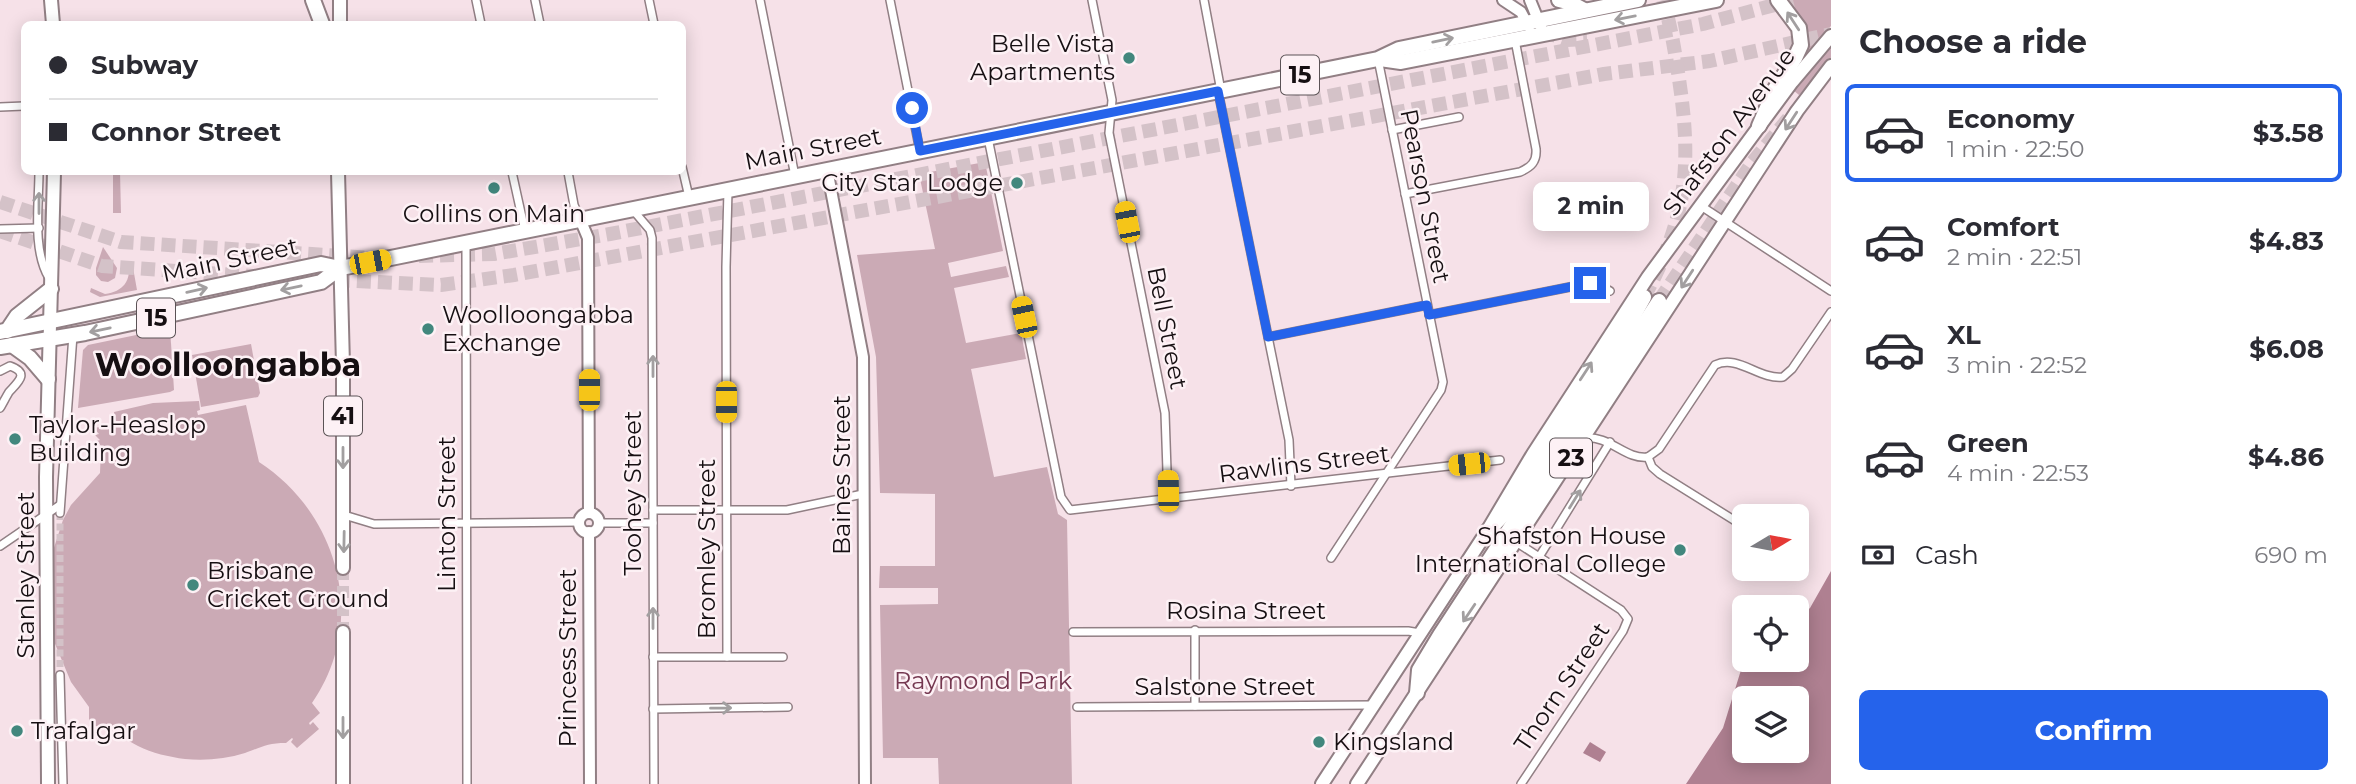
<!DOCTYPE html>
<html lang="en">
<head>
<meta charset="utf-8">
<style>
  :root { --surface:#fff; --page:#f7f7f7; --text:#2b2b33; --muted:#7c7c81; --line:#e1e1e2; --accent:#2563eb }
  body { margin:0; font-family:Montserrat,sans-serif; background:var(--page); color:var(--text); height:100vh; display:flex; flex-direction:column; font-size:26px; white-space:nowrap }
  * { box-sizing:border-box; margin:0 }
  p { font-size:23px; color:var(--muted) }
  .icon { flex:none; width:38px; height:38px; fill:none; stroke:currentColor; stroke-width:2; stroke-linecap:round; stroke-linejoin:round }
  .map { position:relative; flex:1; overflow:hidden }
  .sheet { display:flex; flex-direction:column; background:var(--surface); width:525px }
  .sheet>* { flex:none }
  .banner { position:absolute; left:21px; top:21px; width:665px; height:154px; border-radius:10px; box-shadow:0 4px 18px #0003; display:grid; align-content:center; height:154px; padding:0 28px; background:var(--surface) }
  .needle { width:46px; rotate:80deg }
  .controls { position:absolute; left:1732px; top:504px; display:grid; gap:14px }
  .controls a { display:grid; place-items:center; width:77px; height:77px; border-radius:10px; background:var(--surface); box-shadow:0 4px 18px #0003; font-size:35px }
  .end { position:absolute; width:32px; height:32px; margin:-16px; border:9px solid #2563eb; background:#fff; box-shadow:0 0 0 4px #fff }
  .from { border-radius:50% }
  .bubble { position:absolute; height:49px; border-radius:10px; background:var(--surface); box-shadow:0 4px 18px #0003; font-size:23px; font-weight:700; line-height:49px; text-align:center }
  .car { position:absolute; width:21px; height:42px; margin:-21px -10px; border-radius:9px; box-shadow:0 0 5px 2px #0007; background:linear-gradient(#f5c518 24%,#345 0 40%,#f5c518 0 76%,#345 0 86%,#f5c518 0) }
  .banner b { display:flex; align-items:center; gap:24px; height:66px; font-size:26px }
  .banner b+b { border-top:2px solid var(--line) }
  .banner i { width:18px; height:18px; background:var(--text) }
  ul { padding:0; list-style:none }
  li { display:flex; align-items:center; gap:21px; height:98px; margin:0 14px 10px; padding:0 14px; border:4px solid transparent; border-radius:10px }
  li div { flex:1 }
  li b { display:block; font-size:26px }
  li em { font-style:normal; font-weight:700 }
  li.on { border-color:var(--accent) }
  li>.icon { width:63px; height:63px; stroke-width:1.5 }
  h2 { padding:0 28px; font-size:32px; line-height:84px }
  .pay { display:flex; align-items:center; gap:18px; height:77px; padding:0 28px; font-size:26px }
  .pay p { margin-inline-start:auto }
  .action { display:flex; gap:14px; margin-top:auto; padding:14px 28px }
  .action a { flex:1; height:80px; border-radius:10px; background:var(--accent); color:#fff; font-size:28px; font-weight:700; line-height:80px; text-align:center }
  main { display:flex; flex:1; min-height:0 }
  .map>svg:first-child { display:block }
  .green { fill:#cbaab5 }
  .water { fill:#af8091; fill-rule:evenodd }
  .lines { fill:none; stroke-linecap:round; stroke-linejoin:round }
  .street-tunnel { stroke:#d4c2c8; stroke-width:7; stroke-dasharray:7 3.5; stroke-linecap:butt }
  .primary-tunnel { stroke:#d4c2c8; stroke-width:12; stroke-dasharray:12 6; stroke-linecap:butt }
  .highway-tunnel { stroke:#d4c2c8; stroke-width:14; stroke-dasharray:14 7; stroke-linecap:butt }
  .street-casing { stroke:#917f84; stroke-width:10 }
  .secondary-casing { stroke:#917f84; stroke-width:14 }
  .primary-casing { stroke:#917f84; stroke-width:16 }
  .highway-casing { stroke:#917f84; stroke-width:18 }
  .street { stroke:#fff; stroke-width:7 }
  .secondary { stroke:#fff; stroke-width:10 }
  .primary { stroke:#fff; stroke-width:12 }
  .highway { stroke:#fff; stroke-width:14 }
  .oneway { stroke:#a29fa0 }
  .route { stroke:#2563eb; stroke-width:9 }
  .poi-dot { fill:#42877d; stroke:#fdf1f5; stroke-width:2.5 }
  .labels { text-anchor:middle; stroke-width:5; stroke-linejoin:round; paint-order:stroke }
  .shield { fill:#fdf1f5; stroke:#5b5356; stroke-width:2 }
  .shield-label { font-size:23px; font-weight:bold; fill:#160f12 }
  .poi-label { font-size:24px; fill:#160f12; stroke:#fdf1f5; text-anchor:start }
  .street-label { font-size:24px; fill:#160f12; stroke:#fdf1f5 }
  .park-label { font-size:24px; fill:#74364f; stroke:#fdf1f5 }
  .district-label { font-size:32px; font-weight:bold; fill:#160f12; stroke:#fdf1f5 }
</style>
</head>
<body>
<main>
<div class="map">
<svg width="1831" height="784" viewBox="0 0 1831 784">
  <rect width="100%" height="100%" fill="#f6e1e8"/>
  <g class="green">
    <polygon points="1782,0 1831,0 1831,26 1802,57"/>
    <polygon points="1831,45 1831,58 1799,95 1793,90"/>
    <polygon points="985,162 1003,251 948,263 951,277 1006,266 1009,277 954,288 966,343 1021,333 1026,359 971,369 994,477 1047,467 1058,514 1067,520 1072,784 939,784 938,758 883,758 880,605 938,604 938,588 879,588 880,566 935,566 935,494 880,493 876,357 857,255 935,249 919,174"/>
    <polygon points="113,172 120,172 121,213 113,213"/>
    <polygon points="103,247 117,268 115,278 108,282 101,281 96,275 96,268"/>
    <path d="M132,262L137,290L100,297L90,292L91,288L105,294C123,292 132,280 128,263Z"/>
    <polygon points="170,328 174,390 170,392 78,408 83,350 88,345"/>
    <polygon points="251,344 260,393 258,397 201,407 192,355"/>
    <path d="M199,401L200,410L197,411L198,415L246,405L259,462C338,513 369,621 312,703L320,713L309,723L310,725L313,722L319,729L297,748L291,742L293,739L292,738L286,743C267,743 262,747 245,753C226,759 205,761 185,759C169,757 152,753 138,746C115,734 116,726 89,726V707L71,682L53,639L50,625L49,563L63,520L71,505L100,473L101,446L97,441L100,440L95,435L99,434L94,428L116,424L114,412L153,403Z"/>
  </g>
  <g class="water">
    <path d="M1831,571V784H1686L1723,728L1741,670L1752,660H1797V620L1810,608ZM1797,698V751H1745V698Z"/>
    <polygon points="1590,742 1606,752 1600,762 1583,753"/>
  </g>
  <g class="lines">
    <polyline class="street-tunnel" points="60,513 60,675"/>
    <polyline class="primary-tunnel" points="343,568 343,632"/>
    <g class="highway-tunnel">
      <polyline points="1543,31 1567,40 1587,39"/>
      <polyline points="0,202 121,242 374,258"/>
      <polyline points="0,231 102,266 253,276"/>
      <polyline points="419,256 494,254 610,234 1703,24 1793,0"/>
      <polyline points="273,277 441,285 514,275 1604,74 1710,61 1831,34"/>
      <path d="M1644,297C1687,219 1692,166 1679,79C1675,52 1671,26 1663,0"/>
      <polyline points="1659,301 1752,163 1792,114"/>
    </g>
    <defs>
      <g id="street">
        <polyline points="476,0 481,24"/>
        <polyline points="535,0 540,24"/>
        <polyline points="649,0 654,24"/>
        <polyline points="760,0 795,176"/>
        <polyline points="890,0 920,151"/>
        <polyline points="1092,0 1112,100 1109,133 1165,413 1168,500"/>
        <polyline points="1204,0 1221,91"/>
        <polyline points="1218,91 1289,440 1291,486"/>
        <polyline points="0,107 24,106"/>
        <polyline points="1392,130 1459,117"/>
        <polyline points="988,138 1061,497 1070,510 1500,460"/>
        <polyline points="682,167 689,197"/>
        <path d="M39,172C39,204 32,250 49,278"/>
        <polyline points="512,172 525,231"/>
        <polyline points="568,172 574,205 580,219"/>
        <path d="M1405,194L1520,172C1531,167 1537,162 1536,149L1515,40"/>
        <polyline points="1701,206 1831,291"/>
        <polyline points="633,210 650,230 652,238 654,784"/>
        <polyline points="0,229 39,228"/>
        <polyline points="466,243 467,784"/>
        <polyline points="1429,315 1590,283 1597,284 1610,291"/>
        <polyline points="1268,337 1427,305"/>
        <path d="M0,371L10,366C30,373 18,382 9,392C6,397 3,403 0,408"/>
        <path d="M1584,438C1610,435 1625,460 1648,457"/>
        <path d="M1648,457L1659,449L1715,365C1738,354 1759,380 1783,377L1792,369L1831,312"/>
        <polyline points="1648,457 1652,467 1660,474 1745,527"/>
        <polyline points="653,510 787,510 863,494"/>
        <polyline points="60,513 73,335"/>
        <polyline points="344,515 374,524 579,522"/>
        <polyline points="1763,516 1768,510"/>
        <polyline points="598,523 653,523"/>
        <polyline points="1516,542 1621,610 1628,619 1623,631 1521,784"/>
        <polyline points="0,546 60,505"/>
        <polyline points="1539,557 1610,442"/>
        <polyline points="1331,558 1441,390 1443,382 1378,59"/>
        <polyline points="1195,630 1195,706"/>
        <polyline points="1073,632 1408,631 1420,633"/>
        <polyline points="653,657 783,657"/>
        <polyline points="727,657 726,267 728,190"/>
        <polyline points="60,675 63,784"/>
        <polyline points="1077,707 1373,705"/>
        <polyline points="653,709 788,707"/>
      </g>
      <g id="secondary">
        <polyline points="1503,0 1521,12 1529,27"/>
        <polyline points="1530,0 1541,27"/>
        <polyline points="827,169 863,357 865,784"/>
        <polyline points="580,219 588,238 589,513"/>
        <circle cx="589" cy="523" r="10"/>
        <polyline points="589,532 590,784"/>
      </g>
      <g id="primary">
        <polyline points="51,0 53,24"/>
        <polyline points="340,0 340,24"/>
        <polyline points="338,172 343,365 343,568"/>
        <polyline points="48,784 46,477 54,172"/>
        <polyline points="343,784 343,632"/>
        <polyline points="1322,784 1486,533 1533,454 1648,277 1792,82 1831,36"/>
        <polyline points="1357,784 1797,111 1831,66"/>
      </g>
      <g id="highway">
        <polyline points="313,0 322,24"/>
        <polyline points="1559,0 1571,3 1584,10"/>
        <polyline points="1380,59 1401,62 1716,0"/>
        <polyline points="1759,126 1775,89 1795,58 1801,45 1799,28 1778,0"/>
        <polyline points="7,331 17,316 51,289"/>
        <polyline points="0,332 321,264 340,268"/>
        <polyline points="12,345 30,358 48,379"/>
        <polyline points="0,347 85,333 321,282 340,268 351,266 1378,59 1399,49 1638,0"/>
        <polyline points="1486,533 1512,506 1623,335 1644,297"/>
        <polyline points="1417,693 1419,670 1440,635 1659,301"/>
      </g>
    </defs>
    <use href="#street" class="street-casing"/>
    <use href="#secondary" class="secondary-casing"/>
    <use href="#primary" class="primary-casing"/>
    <use href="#highway" class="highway-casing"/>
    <use href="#street" class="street"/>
    <use href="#secondary" class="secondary"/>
    <use href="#primary" class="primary"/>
    <use href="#highway" class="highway"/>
  </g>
  <defs><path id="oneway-shaft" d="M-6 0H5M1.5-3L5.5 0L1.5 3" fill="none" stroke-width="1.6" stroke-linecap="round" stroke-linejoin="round" transform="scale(1.75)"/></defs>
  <g class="oneway">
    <use href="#oneway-shaft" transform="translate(1625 18) rotate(169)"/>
    <use href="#oneway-shaft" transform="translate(1793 21) rotate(-123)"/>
    <use href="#oneway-shaft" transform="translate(1443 40) rotate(-12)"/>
    <use href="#oneway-shaft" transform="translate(1791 121) rotate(123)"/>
    <use href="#oneway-shaft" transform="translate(39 203) rotate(-90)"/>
    <use href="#oneway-shaft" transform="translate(1687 279) rotate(123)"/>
    <use href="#oneway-shaft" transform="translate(291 288) rotate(168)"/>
    <use href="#oneway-shaft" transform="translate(197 290) rotate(-13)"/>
    <use href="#oneway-shaft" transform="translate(100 330) rotate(168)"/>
    <use href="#oneway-shaft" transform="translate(653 366) rotate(-90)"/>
    <use href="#oneway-shaft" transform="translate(1586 371) rotate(-57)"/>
    <use href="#oneway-shaft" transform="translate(343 458) rotate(90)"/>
    <use href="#oneway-shaft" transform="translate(1575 499) rotate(-58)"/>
    <use href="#oneway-shaft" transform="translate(344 542) rotate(91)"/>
    <use href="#oneway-shaft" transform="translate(1469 613) rotate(124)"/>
    <use href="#oneway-shaft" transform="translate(653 618) rotate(-90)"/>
    <use href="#oneway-shaft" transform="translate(721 708) rotate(-1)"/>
    <use href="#oneway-shaft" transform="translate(343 728) rotate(90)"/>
  </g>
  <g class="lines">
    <polyline class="route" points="912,108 920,151 1218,91 1268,337 1427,305 1429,315 1590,283"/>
  </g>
  <g class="poi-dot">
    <circle cx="1129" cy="58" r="7"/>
    <circle cx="1017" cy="183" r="7"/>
    <circle cx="494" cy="188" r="7"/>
    <circle cx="428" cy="329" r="7"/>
    <circle cx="15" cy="439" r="7"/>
    <circle cx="1680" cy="550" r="7"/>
    <circle cx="193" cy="585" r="7"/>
    <circle cx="17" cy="731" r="7"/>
    <circle cx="1319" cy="742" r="7"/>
  </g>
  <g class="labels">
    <g class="shield">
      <rect x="1281" y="55.5" width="38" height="39" rx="5"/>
      <rect x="137" y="298.5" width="38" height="39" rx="5"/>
      <rect x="324" y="396.5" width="38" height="39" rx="5"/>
      <rect x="1550" y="438.5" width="42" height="39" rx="5"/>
    </g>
    <g class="shield-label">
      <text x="1300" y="83">15</text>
      <text x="156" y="326">15</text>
      <text x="343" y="424">41</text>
      <text x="1571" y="466">23</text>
    </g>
    <g class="poi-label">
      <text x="1115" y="52" text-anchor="end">Belle Vista<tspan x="1115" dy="28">Apartments</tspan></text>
      <text x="1003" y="191" text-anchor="end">City Star Lodge</text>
      <text x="494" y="222" text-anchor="middle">Collins on Main</text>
      <text x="442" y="323">Woolloongabba<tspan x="442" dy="28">Exchange</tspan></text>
      <text x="29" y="433">Taylor-Heaslop<tspan x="29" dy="28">Building</tspan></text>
      <text x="1666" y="544" text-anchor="end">Shafston House<tspan x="1666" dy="28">International College</tspan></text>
      <text x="207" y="579">Brisbane<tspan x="207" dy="28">Cricket Ground</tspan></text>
      <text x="31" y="739">Trafalgar</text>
      <text x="1333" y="750">Kingsland</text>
    </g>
    <g class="street-label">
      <text transform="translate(1729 132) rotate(-53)" y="8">Shafston Avenue</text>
      <text transform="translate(813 149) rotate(-11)" y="8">Main Street</text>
      <text transform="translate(1425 196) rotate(79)" y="8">Pearson Street</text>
      <text transform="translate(230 260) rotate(-12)" y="8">Main Street</text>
      <text transform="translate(1167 328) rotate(79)" y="8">Bell Street</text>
      <text transform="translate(1304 464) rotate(-7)" y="8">Rawlins Street</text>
      <text transform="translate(842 475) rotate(-90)" y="8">Baines Street</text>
      <text transform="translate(633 493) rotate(-90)" y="8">Toohey Street</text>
      <text transform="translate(447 514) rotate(-90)" y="8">Linton Street</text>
      <text transform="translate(707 549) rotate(-90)" y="8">Bromley Street</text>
      <text transform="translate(26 575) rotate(-90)" y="8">Stanley Street</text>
      <text x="1246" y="619">Rosina Street</text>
      <text transform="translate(568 658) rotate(-90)" y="8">Princess Street</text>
      <text x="1225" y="695">Salstone Street</text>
      <text transform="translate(1562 687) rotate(-56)" y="8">Thorn Street</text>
    </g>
    <g class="park-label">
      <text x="983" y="689">Raymond Park</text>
    </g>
    <g class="district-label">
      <text x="228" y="376">Woolloongabba</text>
    </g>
  </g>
</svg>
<div class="controls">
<a><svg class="needle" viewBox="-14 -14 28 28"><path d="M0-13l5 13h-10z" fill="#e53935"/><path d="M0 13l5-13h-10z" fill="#7c7c81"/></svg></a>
<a><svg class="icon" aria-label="locate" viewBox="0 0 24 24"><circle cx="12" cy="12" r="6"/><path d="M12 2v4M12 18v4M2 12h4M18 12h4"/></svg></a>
<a><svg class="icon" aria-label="layers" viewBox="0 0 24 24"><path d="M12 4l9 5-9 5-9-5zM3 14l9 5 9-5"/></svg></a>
</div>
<i class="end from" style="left:912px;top:108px"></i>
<i class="end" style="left:1590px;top:283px"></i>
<div class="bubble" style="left:1533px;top:182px;width:116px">2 min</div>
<i class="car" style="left:1127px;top:222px;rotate:349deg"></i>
<i class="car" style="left:370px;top:262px;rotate:79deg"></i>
<i class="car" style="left:1024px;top:317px;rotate:348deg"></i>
<i class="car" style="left:589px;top:390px;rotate:0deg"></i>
<i class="car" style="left:726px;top:402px;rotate:180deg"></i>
<i class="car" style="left:1469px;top:464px;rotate:264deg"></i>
<i class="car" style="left:1168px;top:491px;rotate:359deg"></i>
<div class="banner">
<b><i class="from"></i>Subway</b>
<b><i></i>Connor Street</b>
</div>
</div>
<section class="sheet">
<h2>Choose a ride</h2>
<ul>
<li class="on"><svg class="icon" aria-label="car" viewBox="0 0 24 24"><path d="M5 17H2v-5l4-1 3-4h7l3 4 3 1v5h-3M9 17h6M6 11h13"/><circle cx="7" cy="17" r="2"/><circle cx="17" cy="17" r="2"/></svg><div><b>Economy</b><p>1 min · 22:50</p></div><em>$3.58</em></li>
<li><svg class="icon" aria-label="car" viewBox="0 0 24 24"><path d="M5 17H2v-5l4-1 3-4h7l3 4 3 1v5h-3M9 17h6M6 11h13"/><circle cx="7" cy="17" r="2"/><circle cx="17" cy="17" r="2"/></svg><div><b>Comfort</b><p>2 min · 22:51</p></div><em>$4.83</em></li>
<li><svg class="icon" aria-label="car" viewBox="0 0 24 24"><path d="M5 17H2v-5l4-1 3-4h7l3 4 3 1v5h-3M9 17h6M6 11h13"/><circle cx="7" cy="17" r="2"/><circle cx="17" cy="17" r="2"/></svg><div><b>XL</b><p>3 min · 22:52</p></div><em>$6.08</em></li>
<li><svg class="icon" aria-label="car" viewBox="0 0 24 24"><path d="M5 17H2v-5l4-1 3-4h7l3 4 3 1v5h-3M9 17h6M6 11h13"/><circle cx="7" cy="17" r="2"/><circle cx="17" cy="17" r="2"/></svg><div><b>Green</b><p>4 min · 22:53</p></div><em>$4.86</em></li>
</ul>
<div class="pay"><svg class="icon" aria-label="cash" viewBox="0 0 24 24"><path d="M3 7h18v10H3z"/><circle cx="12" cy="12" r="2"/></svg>Cash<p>690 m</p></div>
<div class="action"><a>Confirm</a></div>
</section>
</main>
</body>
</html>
